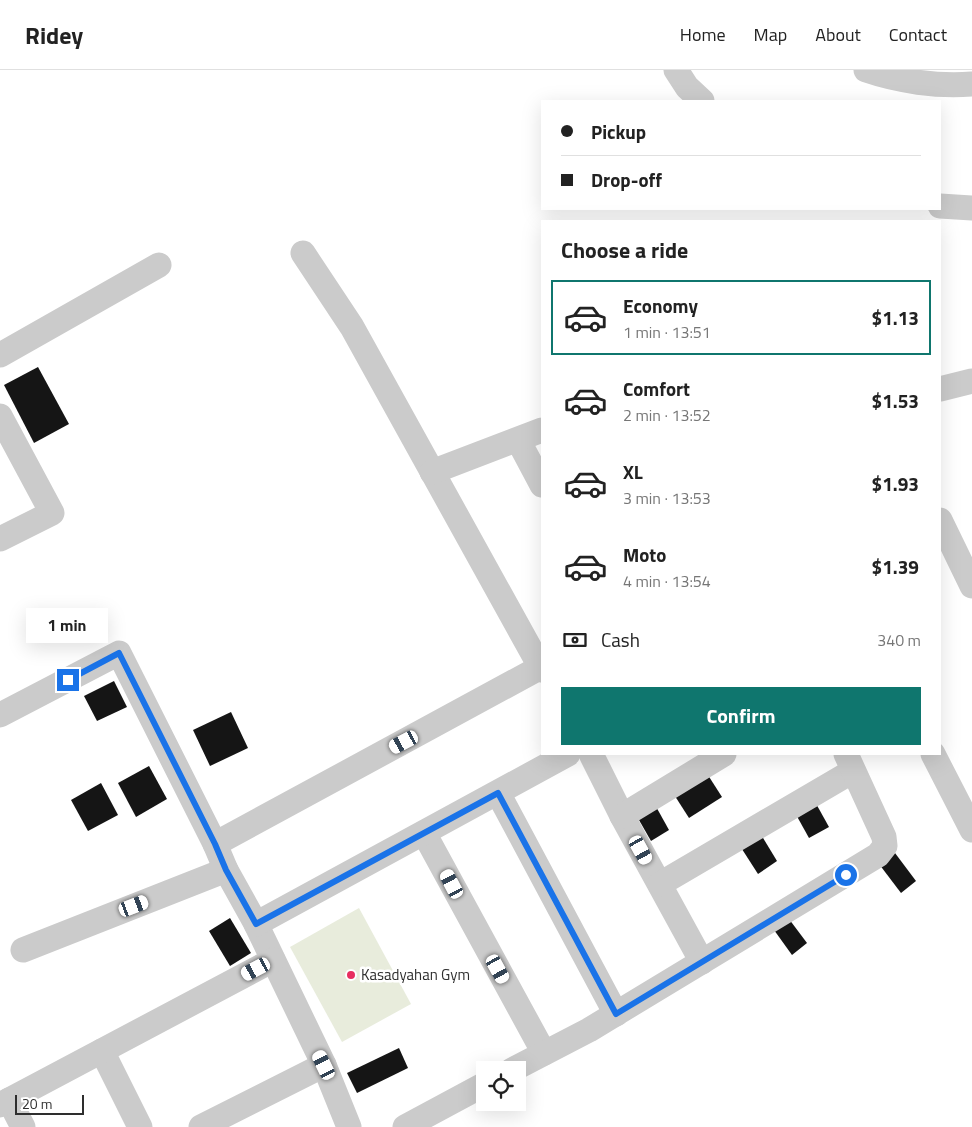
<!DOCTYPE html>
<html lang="en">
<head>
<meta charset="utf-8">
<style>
  :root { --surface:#fff; --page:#f2f2f2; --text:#222; --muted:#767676; --line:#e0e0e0; --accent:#0f766e }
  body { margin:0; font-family:"Titillium Web",sans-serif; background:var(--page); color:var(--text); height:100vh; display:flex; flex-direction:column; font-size:19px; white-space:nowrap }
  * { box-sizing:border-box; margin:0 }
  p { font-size:16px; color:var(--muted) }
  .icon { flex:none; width:28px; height:28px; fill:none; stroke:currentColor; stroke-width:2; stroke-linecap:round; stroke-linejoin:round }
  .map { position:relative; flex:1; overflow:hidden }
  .panel { position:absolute; left:541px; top:150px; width:400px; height:535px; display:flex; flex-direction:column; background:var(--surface); border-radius:0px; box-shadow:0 5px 20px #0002 }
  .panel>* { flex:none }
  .guide { position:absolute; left:541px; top:30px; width:400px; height:110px; border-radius:0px; box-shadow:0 5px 20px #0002; display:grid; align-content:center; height:110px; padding:0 20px; background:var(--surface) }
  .buttons { position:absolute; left:476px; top:991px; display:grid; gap:10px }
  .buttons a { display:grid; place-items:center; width:50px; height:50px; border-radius:0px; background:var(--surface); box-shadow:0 5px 20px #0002; font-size:25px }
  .scale { position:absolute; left:15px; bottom:12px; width:69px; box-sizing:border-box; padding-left:5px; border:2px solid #2e2e2e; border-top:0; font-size:14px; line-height:18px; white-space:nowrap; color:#2e2e2e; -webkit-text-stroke:4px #fff; paint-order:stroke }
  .end { position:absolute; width:22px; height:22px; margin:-11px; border:6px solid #1a73e8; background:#fff; box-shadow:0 0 0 2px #fff }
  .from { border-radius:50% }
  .bubble { position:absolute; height:35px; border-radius:0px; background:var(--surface); box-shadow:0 5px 20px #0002; font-size:16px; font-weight:700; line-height:35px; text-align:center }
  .car { position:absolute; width:15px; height:30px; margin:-15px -8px; border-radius:6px; box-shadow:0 0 4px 1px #0007; background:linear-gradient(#fff 24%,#345 0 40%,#fff 0 76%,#345 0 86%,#fff 0) }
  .guide b { display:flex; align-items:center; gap:18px; height:48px; font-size:19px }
  .guide b+b { border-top:1px solid var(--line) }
  .guide i { width:12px; height:12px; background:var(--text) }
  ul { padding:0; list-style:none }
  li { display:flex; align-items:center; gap:15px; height:75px; margin:0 10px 8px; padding:0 10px; border:2px solid transparent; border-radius:0px }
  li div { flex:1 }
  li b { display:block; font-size:19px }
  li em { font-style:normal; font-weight:700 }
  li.current { border-color:var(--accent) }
  li>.icon { width:45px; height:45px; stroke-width:1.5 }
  h2 { padding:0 20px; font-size:22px; line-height:60px }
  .pay { display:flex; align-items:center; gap:12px; height:55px; padding:0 20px; font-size:19px }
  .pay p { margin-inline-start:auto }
  .primary-button { display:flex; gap:10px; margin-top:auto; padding:10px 20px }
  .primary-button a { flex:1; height:58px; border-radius:0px; background:var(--accent); color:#fff; font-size:20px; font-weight:700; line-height:58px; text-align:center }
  header { display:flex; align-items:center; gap:30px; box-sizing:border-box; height:70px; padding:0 25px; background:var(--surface); border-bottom:1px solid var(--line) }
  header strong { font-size:24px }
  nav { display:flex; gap:28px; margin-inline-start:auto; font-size:18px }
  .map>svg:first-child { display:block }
  .green { fill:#e8ecdc }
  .building { fill:#151515 }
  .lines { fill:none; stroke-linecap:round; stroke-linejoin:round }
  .minor { stroke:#cbcbcb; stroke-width:25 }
  .route { stroke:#1a73e8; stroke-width:6 }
  .poi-dot { fill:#e72e60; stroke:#fff; stroke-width:2 }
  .labels { text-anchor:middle; stroke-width:5; stroke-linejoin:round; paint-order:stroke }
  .poi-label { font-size:15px; fill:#2e2e2e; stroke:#fff; text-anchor:start }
</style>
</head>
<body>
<header>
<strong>Ridey</strong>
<nav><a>Home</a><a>Map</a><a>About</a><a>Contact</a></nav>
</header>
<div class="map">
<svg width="972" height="1057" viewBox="0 0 972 1057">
  <rect width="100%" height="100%" fill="#fff"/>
  <polygon class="green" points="359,838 411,934 342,972 290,877"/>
  <g class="building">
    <polygon points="38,297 69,354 34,373 4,315"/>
    <polygon points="114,611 127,637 97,651 84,626"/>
    <polygon points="231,642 248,678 210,696 193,660"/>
    <polygon points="149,696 167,729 136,747 118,713"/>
    <polygon points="706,702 722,727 689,748 673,723"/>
    <polygon points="101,713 118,745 88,761 71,730"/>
    <polygon points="814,730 829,757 809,768 794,741"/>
    <polygon points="654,733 669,760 651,771 635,743"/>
    <polygon points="760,763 777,791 758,804 740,776"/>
    <polygon points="895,783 916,811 901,823 879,794"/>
    <polygon points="230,848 251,883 230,896 209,861"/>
    <polygon points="789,849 807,873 792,885 774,860"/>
    <polygon points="399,978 408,998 357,1023 347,1003"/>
  </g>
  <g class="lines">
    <g class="minor">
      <polyline points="676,0 687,17 702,31"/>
      <path d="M866,0C898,11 938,17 972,14"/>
      <polyline points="940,136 972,138"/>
      <polyline points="303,183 352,257 542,600"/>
      <polyline points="0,285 159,195"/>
      <polyline points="940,319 972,311"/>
      <polyline points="0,346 52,443 0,469"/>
      <polyline points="518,370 542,415"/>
      <polyline points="432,402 542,360"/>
      <polyline points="940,450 972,516"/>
      <polyline points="0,645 119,583 215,774 226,800 256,854 324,995 349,1057"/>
      <polyline points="591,684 622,746 702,892"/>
      <polyline points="933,684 972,760"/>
      <polyline points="498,723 616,944"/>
      <polyline points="622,746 724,684"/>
      <polyline points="424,763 544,983"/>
      <polyline points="215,774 541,597"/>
      <polyline points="660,814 853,701"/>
      <polyline points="256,854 568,684"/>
      <polyline points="23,880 226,800"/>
      <polyline points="102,981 140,1057"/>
      <polyline points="512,1000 589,960 878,785 885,776 884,767 846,684"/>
      <polyline points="9,1030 23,1057"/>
      <polyline points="0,1035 273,890"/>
      <polyline points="201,1057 324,995"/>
      <polyline points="405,1057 485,1014"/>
    </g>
  </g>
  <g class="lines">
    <polyline class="route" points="68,610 119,583 215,774 226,800 256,854 498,723 616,944 846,805"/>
  </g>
  <circle class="poi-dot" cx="351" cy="905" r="5"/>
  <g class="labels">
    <g class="poi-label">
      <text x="361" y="910">Kasadyahan Gym</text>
    </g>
  </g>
</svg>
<div class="buttons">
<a><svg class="icon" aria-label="locate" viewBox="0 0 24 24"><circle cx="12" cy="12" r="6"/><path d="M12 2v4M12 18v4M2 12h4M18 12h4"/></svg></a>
</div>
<div class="scale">20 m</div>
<i class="end from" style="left:846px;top:805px"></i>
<i class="end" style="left:68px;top:610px"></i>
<div class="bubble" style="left:26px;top:538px;width:82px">1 min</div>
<i class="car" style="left:404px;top:672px;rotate:242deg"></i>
<i class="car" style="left:641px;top:780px;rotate:151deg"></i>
<i class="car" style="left:452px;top:814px;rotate:332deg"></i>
<i class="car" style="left:134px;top:836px;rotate:69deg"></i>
<i class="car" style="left:256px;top:899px;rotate:242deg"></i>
<i class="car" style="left:498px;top:899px;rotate:151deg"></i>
<i class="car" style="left:324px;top:995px;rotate:334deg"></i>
<div class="guide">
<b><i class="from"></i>Pickup</b>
<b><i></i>Drop-off</b>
</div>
<section class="panel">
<h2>Choose a ride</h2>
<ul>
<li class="current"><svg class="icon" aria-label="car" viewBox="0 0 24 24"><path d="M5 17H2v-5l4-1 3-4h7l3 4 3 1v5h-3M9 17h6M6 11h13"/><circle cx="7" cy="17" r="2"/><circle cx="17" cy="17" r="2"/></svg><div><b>Economy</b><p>1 min · 13:51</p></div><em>$1.13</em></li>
<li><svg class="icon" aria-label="car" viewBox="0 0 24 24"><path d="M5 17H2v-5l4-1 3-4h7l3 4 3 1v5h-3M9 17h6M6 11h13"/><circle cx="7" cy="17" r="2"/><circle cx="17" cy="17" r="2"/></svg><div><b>Comfort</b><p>2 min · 13:52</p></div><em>$1.53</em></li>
<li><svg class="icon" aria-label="car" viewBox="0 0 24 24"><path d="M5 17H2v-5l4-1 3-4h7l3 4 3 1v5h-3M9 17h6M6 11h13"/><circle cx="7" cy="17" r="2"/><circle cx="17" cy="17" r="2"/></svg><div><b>XL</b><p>3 min · 13:53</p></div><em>$1.93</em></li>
<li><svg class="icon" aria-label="car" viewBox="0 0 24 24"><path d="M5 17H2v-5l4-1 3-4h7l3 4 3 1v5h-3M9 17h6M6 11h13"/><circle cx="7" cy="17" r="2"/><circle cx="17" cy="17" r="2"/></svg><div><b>Moto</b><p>4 min · 13:54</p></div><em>$1.39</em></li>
</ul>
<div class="pay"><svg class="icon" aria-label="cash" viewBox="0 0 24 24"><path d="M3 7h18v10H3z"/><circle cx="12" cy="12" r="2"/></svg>Cash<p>340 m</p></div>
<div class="primary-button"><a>Confirm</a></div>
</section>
</div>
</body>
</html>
